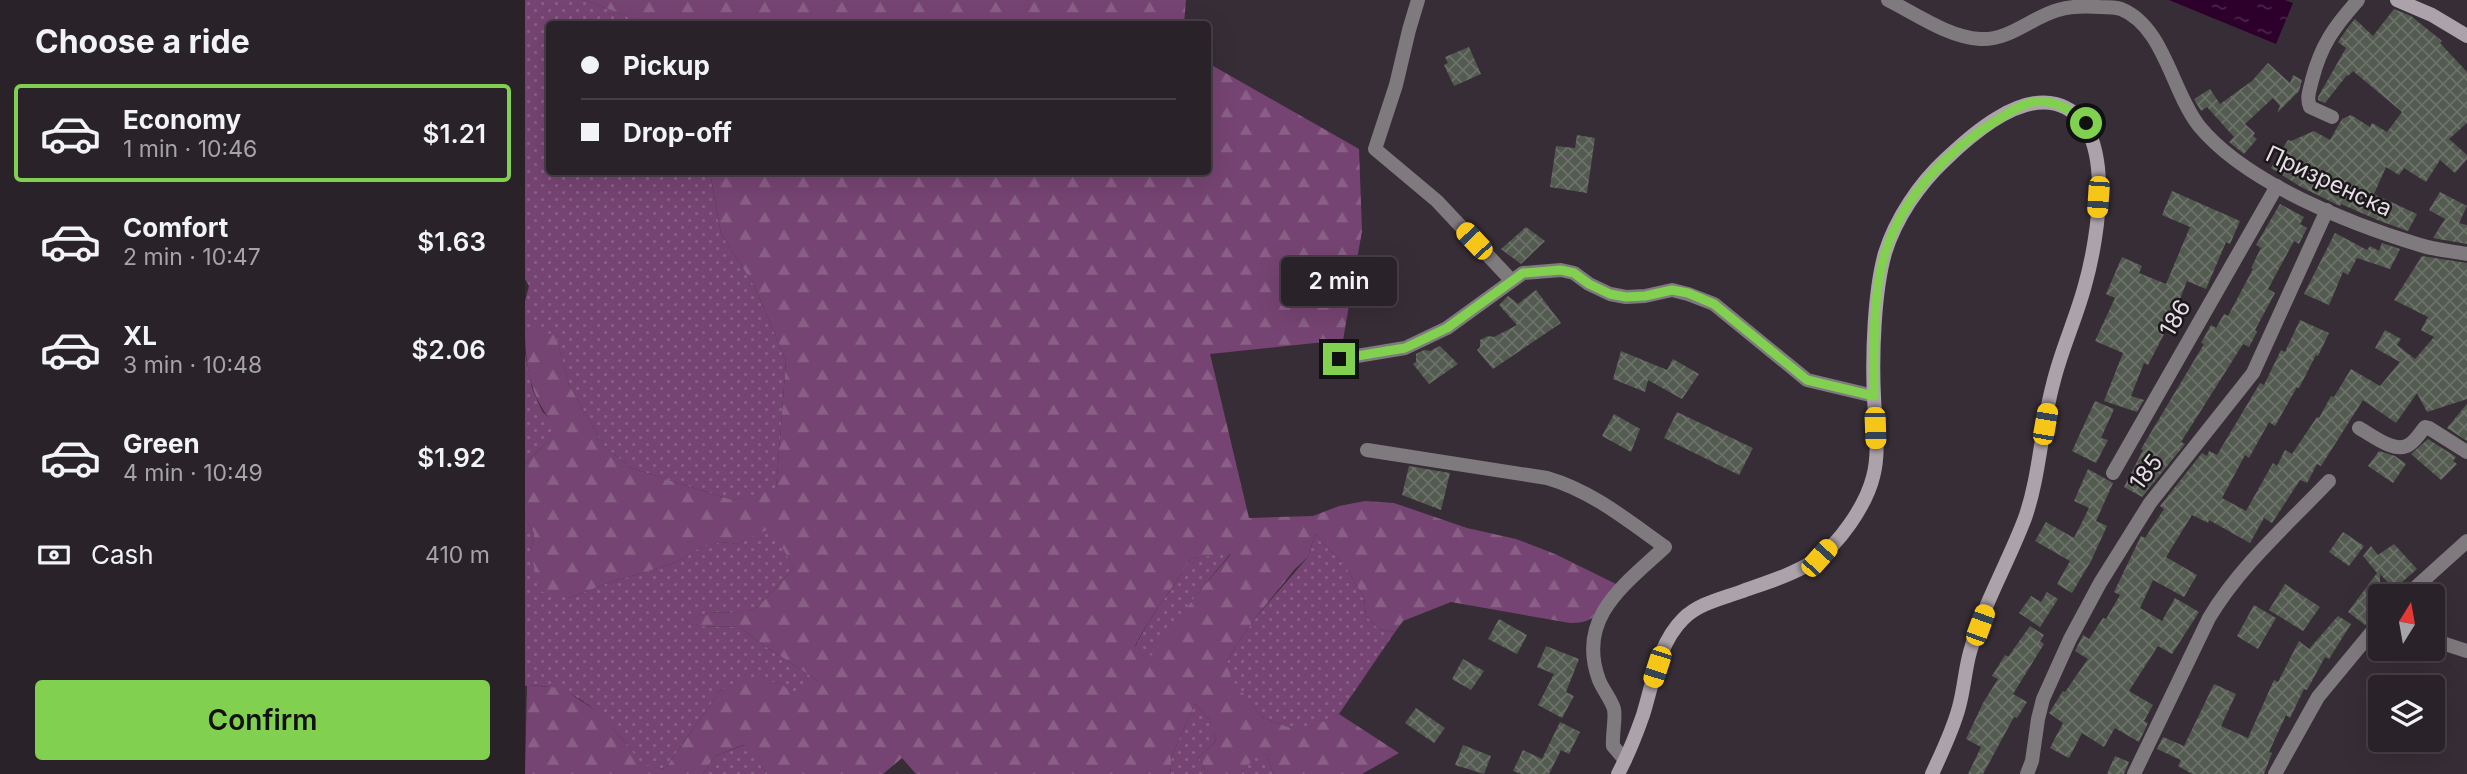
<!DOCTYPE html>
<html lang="en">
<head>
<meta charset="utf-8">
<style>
  :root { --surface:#292228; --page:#312a30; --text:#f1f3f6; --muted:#a5a4a8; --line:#453f45; --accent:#81d050 }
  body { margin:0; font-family:Inter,sans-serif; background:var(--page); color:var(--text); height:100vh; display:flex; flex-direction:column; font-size:26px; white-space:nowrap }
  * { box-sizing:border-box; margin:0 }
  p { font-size:23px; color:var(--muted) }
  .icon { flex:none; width:38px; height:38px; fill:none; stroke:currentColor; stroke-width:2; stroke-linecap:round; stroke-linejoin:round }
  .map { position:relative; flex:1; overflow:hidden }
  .side { display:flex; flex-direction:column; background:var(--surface); width:525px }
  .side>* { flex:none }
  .guide { position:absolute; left:21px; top:21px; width:665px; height:154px; border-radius:7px; box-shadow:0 7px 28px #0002,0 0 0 2px var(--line); display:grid; align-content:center; height:154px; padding:0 35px; background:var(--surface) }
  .needle { width:46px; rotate:11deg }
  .controls { position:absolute; left:1843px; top:584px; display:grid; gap:14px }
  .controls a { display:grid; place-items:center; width:77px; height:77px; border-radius:7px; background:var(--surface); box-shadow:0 7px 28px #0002,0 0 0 2px var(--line); font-size:35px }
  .end { position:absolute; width:32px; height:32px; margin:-16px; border:9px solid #81d050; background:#111; box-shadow:0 0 0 4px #111 }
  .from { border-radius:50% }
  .bubble { position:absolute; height:49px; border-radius:7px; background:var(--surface); box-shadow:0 7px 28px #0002,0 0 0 2px var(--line); font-size:23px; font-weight:600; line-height:49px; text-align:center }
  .car { position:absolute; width:21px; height:42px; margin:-21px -10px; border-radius:9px; box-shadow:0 0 5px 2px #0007; background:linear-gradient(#f5c518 24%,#345 0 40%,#f5c518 0 76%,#345 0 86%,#f5c518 0) }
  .guide b { display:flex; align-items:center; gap:24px; height:66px; font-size:26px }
  .guide b+b { border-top:2px solid var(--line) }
  .guide i { width:18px; height:18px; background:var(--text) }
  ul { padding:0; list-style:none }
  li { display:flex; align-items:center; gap:21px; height:98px; margin:0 14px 10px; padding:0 21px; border:4px solid transparent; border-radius:7px }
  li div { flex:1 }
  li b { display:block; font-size:26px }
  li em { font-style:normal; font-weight:600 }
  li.on { border-color:var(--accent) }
  li>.icon { width:63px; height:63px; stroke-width:1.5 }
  h2 { padding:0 35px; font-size:32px; line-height:84px }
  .pay { display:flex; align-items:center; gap:18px; height:77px; padding:0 35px; font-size:26px }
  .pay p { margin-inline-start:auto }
  .cta { display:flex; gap:14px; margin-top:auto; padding:14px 35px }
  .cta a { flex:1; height:80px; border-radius:7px; background:var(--accent); color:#111; font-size:28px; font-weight:600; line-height:80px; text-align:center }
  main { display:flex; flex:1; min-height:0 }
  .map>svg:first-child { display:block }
  .grass { fill:url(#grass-dots) }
  .forest { fill:url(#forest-firs); fill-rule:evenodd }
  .water { fill:url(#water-ripples) }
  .building { fill:url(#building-cross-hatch) }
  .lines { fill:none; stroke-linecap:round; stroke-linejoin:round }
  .street { stroke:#7f7a7e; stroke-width:14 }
  .secondary { stroke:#aba2aa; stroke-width:14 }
  .route { stroke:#81d050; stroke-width:9 }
  .labels { text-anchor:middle; stroke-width:5; stroke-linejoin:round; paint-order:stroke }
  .street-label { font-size:23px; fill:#e5dee4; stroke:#1c171b }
</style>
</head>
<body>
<main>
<section class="side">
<h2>Choose a ride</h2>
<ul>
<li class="on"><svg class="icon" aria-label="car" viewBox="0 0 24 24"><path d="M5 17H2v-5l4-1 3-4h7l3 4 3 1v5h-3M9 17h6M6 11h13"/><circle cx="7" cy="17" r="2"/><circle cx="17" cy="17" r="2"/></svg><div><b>Economy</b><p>1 min · 10:46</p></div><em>$1.21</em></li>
<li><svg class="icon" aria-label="car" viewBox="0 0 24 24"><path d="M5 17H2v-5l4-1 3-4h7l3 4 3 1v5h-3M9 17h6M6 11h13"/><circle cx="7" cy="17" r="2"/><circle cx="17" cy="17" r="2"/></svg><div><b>Comfort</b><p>2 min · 10:47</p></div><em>$1.63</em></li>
<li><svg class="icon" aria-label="car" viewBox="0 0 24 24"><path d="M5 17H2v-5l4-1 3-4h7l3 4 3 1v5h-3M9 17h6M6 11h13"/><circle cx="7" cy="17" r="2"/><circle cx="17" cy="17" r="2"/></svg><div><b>XL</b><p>3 min · 10:48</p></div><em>$2.06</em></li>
<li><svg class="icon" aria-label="car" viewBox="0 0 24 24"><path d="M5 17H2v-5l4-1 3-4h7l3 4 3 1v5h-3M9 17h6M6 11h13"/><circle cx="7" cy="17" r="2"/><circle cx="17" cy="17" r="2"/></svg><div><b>Green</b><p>4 min · 10:49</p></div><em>$1.92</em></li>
</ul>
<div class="pay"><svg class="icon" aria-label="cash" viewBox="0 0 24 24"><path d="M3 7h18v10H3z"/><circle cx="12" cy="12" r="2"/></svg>Cash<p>410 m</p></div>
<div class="cta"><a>Confirm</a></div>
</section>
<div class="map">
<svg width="1942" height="774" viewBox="0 0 1942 774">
  <defs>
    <pattern id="grass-dots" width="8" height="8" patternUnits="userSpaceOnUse" patternTransform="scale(1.75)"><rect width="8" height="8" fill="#764472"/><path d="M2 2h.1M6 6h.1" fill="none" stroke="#895f86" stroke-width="1.8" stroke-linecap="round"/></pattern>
    <pattern id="forest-firs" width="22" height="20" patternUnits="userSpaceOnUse" patternTransform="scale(1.75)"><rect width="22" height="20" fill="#764472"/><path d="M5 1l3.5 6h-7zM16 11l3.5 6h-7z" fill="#895f86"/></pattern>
    <pattern id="water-ripples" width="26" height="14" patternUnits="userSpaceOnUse" patternTransform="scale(1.75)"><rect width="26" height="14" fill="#2d002c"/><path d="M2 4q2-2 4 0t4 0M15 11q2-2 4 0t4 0" fill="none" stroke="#4b254a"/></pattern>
    <pattern id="building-cross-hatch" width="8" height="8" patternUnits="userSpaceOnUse" patternTransform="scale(1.75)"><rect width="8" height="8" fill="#535b50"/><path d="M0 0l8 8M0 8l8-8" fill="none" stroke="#6c7269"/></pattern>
  </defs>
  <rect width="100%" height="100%" fill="#372d36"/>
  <g class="grass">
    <polygon points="0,0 60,0 121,24 24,24 24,172 185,172 196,234 230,287 261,361 251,490 207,500 106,468 79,446 44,385 31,336 0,329 0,301 4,286 0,279"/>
    <polygon points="0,354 7,388 17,411 30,424 24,441 0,463"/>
    <path d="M0,518L9,533L6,551L44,598L86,582L150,563L172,549L195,542L212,544L246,527L269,568L233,607L216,613L184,612L161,622L173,626L215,627L235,643L292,680L273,697L255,683L219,680L195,691L140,769L118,766C86,726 57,681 0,686Z"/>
    <polygon points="790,534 821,567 839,598 841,616 854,629 870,632 814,714 785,728 766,728 737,717 705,678 702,662 710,647 731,617 783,557"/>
    <path d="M706,553L672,594L624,661L610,647C625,615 649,588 666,558Z"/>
    <polygon points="670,704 685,720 691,741 674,757 682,774 645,774 647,755"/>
    <polygon points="219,745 243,774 178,774 190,756"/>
    <polygon points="742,754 748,774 716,774 731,755"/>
  </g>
  <g class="forest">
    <polygon points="60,0 661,0 659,24 121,24"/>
    <path d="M683,63L834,149L837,231L818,340L685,354L724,518L788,516L814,506L840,501L869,503L942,528L991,539L1030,554L1091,584C1077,606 1074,624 1045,623L926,602L878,621L870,632L854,629L841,616L839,598L821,567L790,534L783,557L770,569L731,617L710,647L702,662L706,678L737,717L766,728H784L814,714L874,753L837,774H748L742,754L731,756L716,774H682L674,757L691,741L685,720L670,704L647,755L645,774H391L377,758L358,774H243L218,745L190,756L178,774H0L2,685L37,688L76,714L118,765L140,769L195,691L219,679L255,683L273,696L292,680L235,643L215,627L173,626L160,622L184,612L215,613L233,607L269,568L246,528L212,544L195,542L173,549L150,563L86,582L44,598L14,591L6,551L9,533L0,518V463L24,441L29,424C5,398 0,364 0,329L31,335L44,385L79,446L106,468L207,500L251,489L261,361L230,287L196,234L185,172H682ZM706,554L672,594L623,660L610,646C625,615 649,588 666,558Z"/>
  </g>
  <polygon class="water" points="1644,0 1760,0 1768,3 1751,44"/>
  <g class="building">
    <polygon points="1869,9 1886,16 1917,41 1915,43 1942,72 1942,123 1924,139 1942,155 1942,159 1930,173 1915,160 1901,182 1879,168 1874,175 1861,167 1849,194 1892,214 1883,231 1855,221 1816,204 1815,206 1811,204 1776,187 1746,168 1763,140 1766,141 1789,131 1805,140 1817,119 1826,115 1845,127 1847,123 1862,132 1877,112 1828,71 1823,76 1822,75 1800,103 1793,100 1793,97 1821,48 1813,42 1824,26 1830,19 1848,36"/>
    <polygon points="944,47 956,74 929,86 919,65 923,63 920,57"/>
    <polygon points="1743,63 1765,83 1768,75 1777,80 1774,91 1752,113 1755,106 1748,98 1720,124 1730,133 1728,136 1732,139 1719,154 1704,142 1709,137 1682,107 1676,111 1669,99 1685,89 1695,104 1727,81"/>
    <polygon points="1052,135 1070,138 1062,193 1025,187 1031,146 1050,148"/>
    <polygon points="1647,191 1715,221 1705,244 1701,242 1681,289 1662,281 1648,317 1623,365 1619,363 1606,396 1619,400 1612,412 1579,401 1598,353 1570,341 1590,298 1581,294 1597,257 1617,266 1614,273 1641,284 1665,227 1637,215"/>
    <polygon points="1915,192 1942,206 1934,223 1942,225 1942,244 1908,238 1920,219 1904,210"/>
    <polygon points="1755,204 1779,217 1775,224 1782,228 1774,244 1769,241 1743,289 1750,293 1730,330 1732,332 1724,347 1718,344 1656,442 1660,444 1617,497 1599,487 1618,450 1616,449 1679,344 1676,343 1686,325 1691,328 1699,314 1703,316 1728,269 1726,268 1736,248 1731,245"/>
    <polygon points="1001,227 1020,241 996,264 976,249"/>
    <polygon points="1810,233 1842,250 1845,246 1854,251 1857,243 1875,249 1865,269 1832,258 1823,275 1818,272 1804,305 1779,294"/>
    <polygon points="1897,256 1942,263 1942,399 1902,412 1892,393 1871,423 1838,400 1796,466 1792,464 1782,483 1775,480 1747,523 1739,518 1725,543 1684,520 1683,523 1667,515 1641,557 1672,575 1659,597 1628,580 1615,608 1637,621 1650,598 1674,612 1647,654 1633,646 1604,691 1628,705 1619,721 1623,723 1614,742 1590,728 1579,747 1557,733 1544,758 1525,748 1538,723 1524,713 1538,691 1540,692 1563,659 1550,651 1558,635 1564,639 1578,618 1581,619 1595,595 1589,592 1616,536 1620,538 1639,509 1635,506 1677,453 1682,456 1684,451 1692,455 1735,383 1739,385 1756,350 1760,352 1775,320 1804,333 1793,356 1791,355 1774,388 1772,387 1750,426 1744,422 1724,458 1720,455 1697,498 1721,511 1748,463 1752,466 1760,450 1767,454 1792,417 1794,418 1806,396 1809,397 1826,369 1855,386 1875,362 1850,348 1860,330 1876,339 1872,345 1890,359 1909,337 1896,330 1903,317 1869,300"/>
    <polygon points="1011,290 1036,323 968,369 952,350 955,347 955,340 963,336 969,337 992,325 974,305 983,296 993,304"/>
    <polygon points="915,346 933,364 904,384 888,364 891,362 891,354 899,350 905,351"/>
    <polygon points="1096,351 1142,370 1148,359 1174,374 1157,399 1123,380 1120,392 1088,379"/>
    <polygon points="1570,401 1589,409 1576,438 1583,440 1571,463 1547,451"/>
    <polygon points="1942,404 1942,441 1922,428"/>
    <polygon points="1152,412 1228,448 1214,475 1139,438"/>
    <polygon points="1089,414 1115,429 1106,452 1077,436"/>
    <polygon points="1903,439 1931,457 1928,461 1932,464 1916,480 1886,454"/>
    <polygon points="1854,451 1870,456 1881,464 1868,483 1843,466"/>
    <polygon points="884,466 925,473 916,510 877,495"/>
    <polygon points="1563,469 1588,483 1571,521 1582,526 1566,561 1547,593 1532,584 1545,561 1510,541 1521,522 1549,538 1564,508 1549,501"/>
    <polygon points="1818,532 1839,546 1824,566 1804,552"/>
    <polygon points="1869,544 1892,569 1869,589 1855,574 1855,606 1840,625 1823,612 1852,573 1838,556 1846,546 1853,555"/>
    <polygon points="1760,584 1795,607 1778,631 1744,610"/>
    <polygon points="1522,592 1533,599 1515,627 1494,613 1506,596 1516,602"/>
    <polygon points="1729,605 1751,618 1733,649 1712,636"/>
    <polygon points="1813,616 1826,624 1804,659 1800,657 1782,690 1779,689 1765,718 1761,715 1744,752 1747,753 1739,774 1667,774 1653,766 1656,760 1632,749 1638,737 1659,746 1689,684 1711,694 1696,726 1723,738 1749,680 1753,682 1774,641 1784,649"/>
    <polygon points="974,619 1002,635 992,654 963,639"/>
    <polygon points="1505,626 1519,635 1515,641 1519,644 1488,694 1502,702 1492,718 1489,717 1458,774 1443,774 1456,747 1441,739 1458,703 1473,679 1467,676 1480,655 1483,657"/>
    <polygon points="1021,646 1054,659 1041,692 1049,696 1037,718 1013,705 1029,674 1012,667"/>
    <polygon points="938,659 959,671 946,690 927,679"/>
    <polygon points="891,708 920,728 909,743 880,723"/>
    <polygon points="1035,722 1055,732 1044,754 1036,750 1024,774 996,774 988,771 998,750 1017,759"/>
    <polygon points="938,745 966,756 959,774 930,765"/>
    <polygon points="1590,756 1604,762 1599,774 1582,774"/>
  </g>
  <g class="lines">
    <g class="street">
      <polyline points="893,0 884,30 871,85 850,149 912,201 986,280"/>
      <path d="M1363,0C1391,14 1423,37 1455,39C1484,41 1507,17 1533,10C1546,6 1562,6 1575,7C1582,7 1590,7 1596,9C1639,26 1647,92 1674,126C1721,183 1825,224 1895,245C1910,250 1927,251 1942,254"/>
      <path d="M1807,117L1785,107C1781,97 1785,90 1787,80C1796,45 1809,27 1833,0"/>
      <polyline points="814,359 880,348 922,328 998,273 1036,270 1049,273 1064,284 1085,294 1101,297 1120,296 1147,290 1163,294 1189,304 1282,380 1349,396"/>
      <path d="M1834,428C1847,435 1871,455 1885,444C1891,440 1895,433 1900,427L1904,428L1942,452"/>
      <path d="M842,450L1022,478C1067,491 1102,520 1140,547C1099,585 1051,618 1074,680C1078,690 1086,699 1089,709C1091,718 1087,735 1088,746L1100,760"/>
      <polyline points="1588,473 1752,186"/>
      <polyline points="1880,597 1942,541"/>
      <polyline points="1908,640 1942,651"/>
      <polyline points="1502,774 1507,761 1513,719 1518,699 1545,639 1575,583 1625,503 1728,373 1802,210"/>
      <path d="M1609,774L1684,618C1715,566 1762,525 1804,481"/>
      <polyline points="1750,774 1793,697 1855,622"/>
    </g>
    <g class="secondary">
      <polyline points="1872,0 1907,15 1942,36"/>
      <path d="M1093,774C1103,755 1111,735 1118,715C1128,683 1133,644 1158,619C1173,604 1195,599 1215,592C1240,583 1267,575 1289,561C1314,545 1341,505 1348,477C1355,452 1350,422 1349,397C1347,356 1349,292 1360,253C1371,218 1394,184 1421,159C1447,134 1493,94 1531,104C1594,121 1573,239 1560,285C1551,319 1536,350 1528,384C1516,428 1515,475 1500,518C1483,563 1458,605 1445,652C1440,670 1439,689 1434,707C1428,730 1417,752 1407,774"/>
    </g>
  </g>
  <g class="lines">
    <path class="route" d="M814,359L880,348L922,328L998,273L1036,270L1049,273L1064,284L1085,294L1101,297L1120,296L1147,290L1163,293L1189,304L1282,380L1349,396C1349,352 1347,295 1360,253C1378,195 1425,148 1475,118C1485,112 1496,104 1508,102C1528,99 1547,110 1561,123"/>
  </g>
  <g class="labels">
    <g class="street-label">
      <text transform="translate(1804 181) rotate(25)" y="8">Призренска</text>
      <text transform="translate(1650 318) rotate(-60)" y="8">186</text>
      <text transform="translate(1621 472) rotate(-53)" y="8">185</text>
    </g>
  </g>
</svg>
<div class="controls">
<a><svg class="needle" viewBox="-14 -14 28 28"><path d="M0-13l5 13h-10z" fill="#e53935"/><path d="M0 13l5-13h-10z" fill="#a5a4a8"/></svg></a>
<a><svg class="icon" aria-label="layers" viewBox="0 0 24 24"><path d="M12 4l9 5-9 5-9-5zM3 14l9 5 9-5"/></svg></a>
</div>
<i class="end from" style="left:1561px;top:123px"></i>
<i class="end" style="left:814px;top:359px"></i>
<div class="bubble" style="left:756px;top:257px;width:116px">2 min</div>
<i class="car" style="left:1573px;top:197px;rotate:184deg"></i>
<i class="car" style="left:949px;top:241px;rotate:317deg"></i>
<i class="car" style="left:1520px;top:424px;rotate:10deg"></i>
<i class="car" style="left:1350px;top:428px;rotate:178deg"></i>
<i class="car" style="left:1294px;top:558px;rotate:42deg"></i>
<i class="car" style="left:1455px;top:625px;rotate:20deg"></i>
<i class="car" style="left:1132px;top:667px;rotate:198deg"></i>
<div class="guide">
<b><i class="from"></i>Pickup</b>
<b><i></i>Drop-off</b>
</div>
</div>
</main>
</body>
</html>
